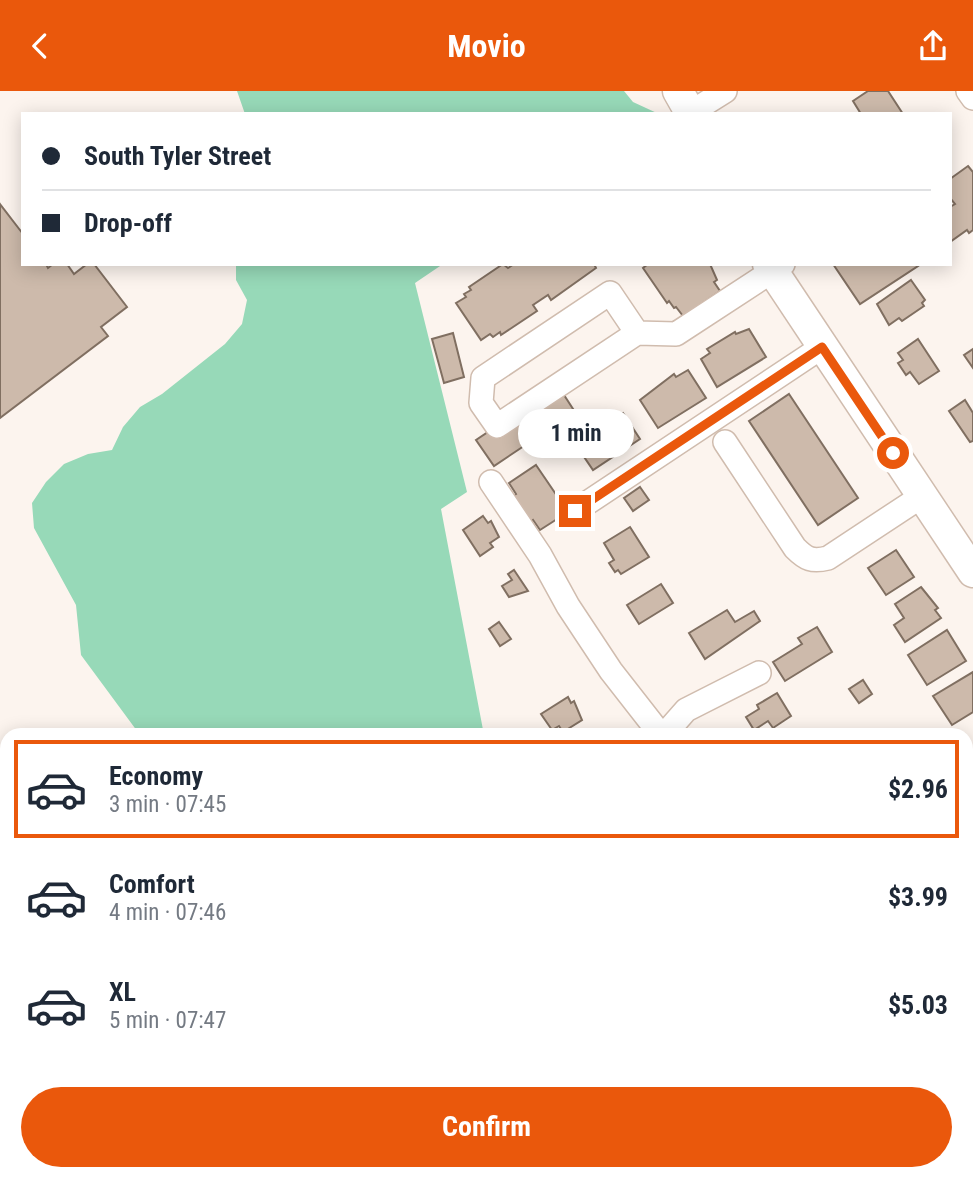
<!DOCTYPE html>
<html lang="en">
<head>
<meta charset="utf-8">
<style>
  :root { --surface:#fff; --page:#f6f6f7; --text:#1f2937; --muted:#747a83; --line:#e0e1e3; --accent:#ea580c }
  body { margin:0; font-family:"Roboto Condensed",sans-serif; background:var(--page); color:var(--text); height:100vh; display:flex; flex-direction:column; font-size:26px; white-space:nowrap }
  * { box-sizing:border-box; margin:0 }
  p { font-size:23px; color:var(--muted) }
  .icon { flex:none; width:38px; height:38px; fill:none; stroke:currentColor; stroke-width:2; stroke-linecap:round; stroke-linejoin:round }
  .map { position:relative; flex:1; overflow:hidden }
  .panel { position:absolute; left:0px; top:637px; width:973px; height:453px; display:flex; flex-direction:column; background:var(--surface); border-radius:21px 21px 0 0; box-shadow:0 4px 18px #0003 }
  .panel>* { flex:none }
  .top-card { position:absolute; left:21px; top:21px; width:931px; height:154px; border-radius:0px; box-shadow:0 4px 18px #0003; display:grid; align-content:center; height:154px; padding:0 21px; background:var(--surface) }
  .end { position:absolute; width:32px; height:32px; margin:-16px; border:9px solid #ea580c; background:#fff; box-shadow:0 0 0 4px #fff }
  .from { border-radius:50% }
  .bubble { position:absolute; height:49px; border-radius:24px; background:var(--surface); box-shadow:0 4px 18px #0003; font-size:23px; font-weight:700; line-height:49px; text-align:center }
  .top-card b { display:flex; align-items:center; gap:24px; height:66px; font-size:26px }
  .top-card b+b { border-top:2px solid var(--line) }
  .top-card i { width:18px; height:18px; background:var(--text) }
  ul { padding:12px 0 0; list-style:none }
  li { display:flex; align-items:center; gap:21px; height:98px; margin:0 14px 10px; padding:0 7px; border:4px solid transparent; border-radius:0px }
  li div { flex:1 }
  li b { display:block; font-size:26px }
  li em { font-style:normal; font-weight:700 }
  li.on { border-color:var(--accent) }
  li>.icon { width:63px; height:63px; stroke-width:1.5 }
  .cta { display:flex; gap:14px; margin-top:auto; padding:14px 21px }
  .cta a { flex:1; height:80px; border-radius:42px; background:var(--accent); color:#fff; font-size:28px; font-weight:700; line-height:80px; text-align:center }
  header { display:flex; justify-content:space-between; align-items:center; height:91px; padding:0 21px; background:var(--accent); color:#fff; font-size:32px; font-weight:700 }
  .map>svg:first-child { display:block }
  .green { fill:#97d9b8 }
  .building { fill:#cdbaab; stroke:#806f61; stroke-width:2 }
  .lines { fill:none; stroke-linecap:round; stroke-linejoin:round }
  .minor-casing { stroke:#d0bcae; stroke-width:26 }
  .major-casing { stroke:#d0bcae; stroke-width:33 }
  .minor { stroke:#fff; stroke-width:23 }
  .major { stroke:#fff; stroke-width:30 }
  .route { stroke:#ea580c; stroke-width:9 }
</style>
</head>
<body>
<header><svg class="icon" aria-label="back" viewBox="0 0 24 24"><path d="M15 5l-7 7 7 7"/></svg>Movio<svg class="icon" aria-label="share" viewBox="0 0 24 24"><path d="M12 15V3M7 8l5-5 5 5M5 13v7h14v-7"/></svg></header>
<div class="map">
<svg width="973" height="1090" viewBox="0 0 973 1090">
  <rect width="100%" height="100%" fill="#fcf4ee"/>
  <g class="green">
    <polygon points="237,0 624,0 633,11 659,23 245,23"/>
    <polygon points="236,173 443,173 415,192 467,401 441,418 484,644 140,644 81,564 76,514 34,437 32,412 46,391 64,373 88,363 112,359 123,336 140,316 162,303 225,253 242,233 247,209 236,189"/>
    <polygon points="467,1083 569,1083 570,1090 469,1090"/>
  </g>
  <g class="building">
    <polygon points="868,0 888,0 903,23 861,23 853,10"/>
    <polygon points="968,75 973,81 973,139 969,142 967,139 950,151 950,116 955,113 950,107 950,88"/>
    <polygon points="0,113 23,143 23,173 46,173 48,177 53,173 67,173 74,183 87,173 94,173 127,216 101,236 108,245 0,327"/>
    <polygon points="503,173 508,177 514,173 594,173 596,177 551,209 548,204 533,214 537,220 501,244 500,241 493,246 490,243 481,249 456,212 466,206 464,203 471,199 469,196"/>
    <polygon points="648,173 710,173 717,189 714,191 720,200 683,225 676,216 674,217 669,210 667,212 643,177"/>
    <polygon points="833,173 916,173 918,175 860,213"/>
    <polygon points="911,189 925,209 922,212 924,215 902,230 899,227 889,234 877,213"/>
    <polygon points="749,238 766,266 717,296 701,268 710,262 707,258 735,241 736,243"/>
    <polygon points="453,242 464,286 444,292 432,248"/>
    <polygon points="918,248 939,280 919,293 910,281 906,284 898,272 903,269 898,262"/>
    <polygon points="973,258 973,277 964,264"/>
    <polygon points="688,279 706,307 658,337 640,309 674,283 676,286"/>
    <polygon points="789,303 858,407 818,434 749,330"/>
    <polygon points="564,304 575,321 494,375 476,349 494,337 500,346"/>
    <polygon points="965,309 973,322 973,350 970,351 949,320"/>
    <polygon points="623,322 640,348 593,379 576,354 586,348 582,342 609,325 614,323 616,326"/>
    <polygon points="536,374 568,421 540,439 533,429 529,432 512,406 516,403 509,392"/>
    <polygon points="640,396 649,409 633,420 624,407"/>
    <polygon points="483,425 488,432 491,430 499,446 490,452 493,456 480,465 463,439"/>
    <polygon points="630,436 649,466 621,483 618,479 615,481 609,472 614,469 604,452"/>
    <polygon points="896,459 914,486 886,504 868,477"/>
    <polygon points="514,479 528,500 509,506 502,495 512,489 508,483"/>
    <polygon points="661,493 673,512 639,533 627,514"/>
    <polygon points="921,496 938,517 935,519 941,527 905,551 894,534 904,527 895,513"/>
    <polygon points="727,519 735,531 754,520 760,530 705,568 689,542"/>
    <polygon points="499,531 511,548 500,555 489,538"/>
    <polygon points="817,536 832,561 785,590 773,571 802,553 798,547"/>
    <polygon points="947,539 966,570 927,594 908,564"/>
    <polygon points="973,581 973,621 952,634 933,605"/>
    <polygon points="863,589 872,603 859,612 849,598"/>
    <polygon points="777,602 791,625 773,637 768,630 754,639 746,626 759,618 757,614"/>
    <polygon points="568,606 571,612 574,610 582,629 563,641 559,635 552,639 541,623"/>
    <polygon points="0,788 7,797 7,1083 225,1083 230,1090 0,1090"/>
    <polygon points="973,874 973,905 966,895 966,879"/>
    <polygon points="648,1083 687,1083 689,1090 650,1090"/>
    <polygon points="783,1083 821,1083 824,1087 793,1090 791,1087 788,1089"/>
    <polygon points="855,1083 869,1083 874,1090 845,1090"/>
  </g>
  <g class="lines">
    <defs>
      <g id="minor">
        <polyline points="968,0 973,7"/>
        <polyline points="690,22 725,0"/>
        <polyline points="637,242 497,335 481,312 483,287 610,202 637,242 676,243 783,173"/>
        <path d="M725,351L795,457C806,468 812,471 828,467L922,405"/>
        <polyline points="491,391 540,464 568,515 611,580 661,644"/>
        <polyline points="575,420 822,256"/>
        <polyline points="664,644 686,619 759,582"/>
        <polyline points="966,752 973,751"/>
        <polyline points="966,949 973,944"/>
      </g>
      <g id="major">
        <polyline points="678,0 691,23"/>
        <polyline points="768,173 973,481"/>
      </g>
    </defs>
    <use href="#minor" class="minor-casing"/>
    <use href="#major" class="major-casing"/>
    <use href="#minor" class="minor"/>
    <use href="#major" class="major"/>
  </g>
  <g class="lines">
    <polyline class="route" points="575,420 822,256 893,362"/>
  </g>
</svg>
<i class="end from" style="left:893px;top:362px"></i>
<i class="end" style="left:575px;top:420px"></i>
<div class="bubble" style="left:518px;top:318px;width:116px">1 min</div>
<div class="top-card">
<b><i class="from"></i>South Tyler Street</b>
<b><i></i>Drop-off</b>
</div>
<section class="panel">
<ul>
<li class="on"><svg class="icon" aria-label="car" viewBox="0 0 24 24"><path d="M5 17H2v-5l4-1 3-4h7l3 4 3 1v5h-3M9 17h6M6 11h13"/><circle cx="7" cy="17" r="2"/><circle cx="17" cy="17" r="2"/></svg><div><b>Economy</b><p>3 min · 07:45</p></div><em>$2.96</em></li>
<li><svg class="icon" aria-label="car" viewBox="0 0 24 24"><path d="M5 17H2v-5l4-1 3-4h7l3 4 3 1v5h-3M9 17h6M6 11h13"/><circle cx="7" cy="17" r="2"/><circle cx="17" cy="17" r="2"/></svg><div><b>Comfort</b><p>4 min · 07:46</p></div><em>$3.99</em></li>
<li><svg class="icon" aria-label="car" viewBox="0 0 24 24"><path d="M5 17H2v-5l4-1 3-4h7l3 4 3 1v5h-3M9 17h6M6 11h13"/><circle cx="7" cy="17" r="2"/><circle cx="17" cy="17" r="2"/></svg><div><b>XL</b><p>5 min · 07:47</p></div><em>$5.03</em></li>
</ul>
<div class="cta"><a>Confirm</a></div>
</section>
</div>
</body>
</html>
